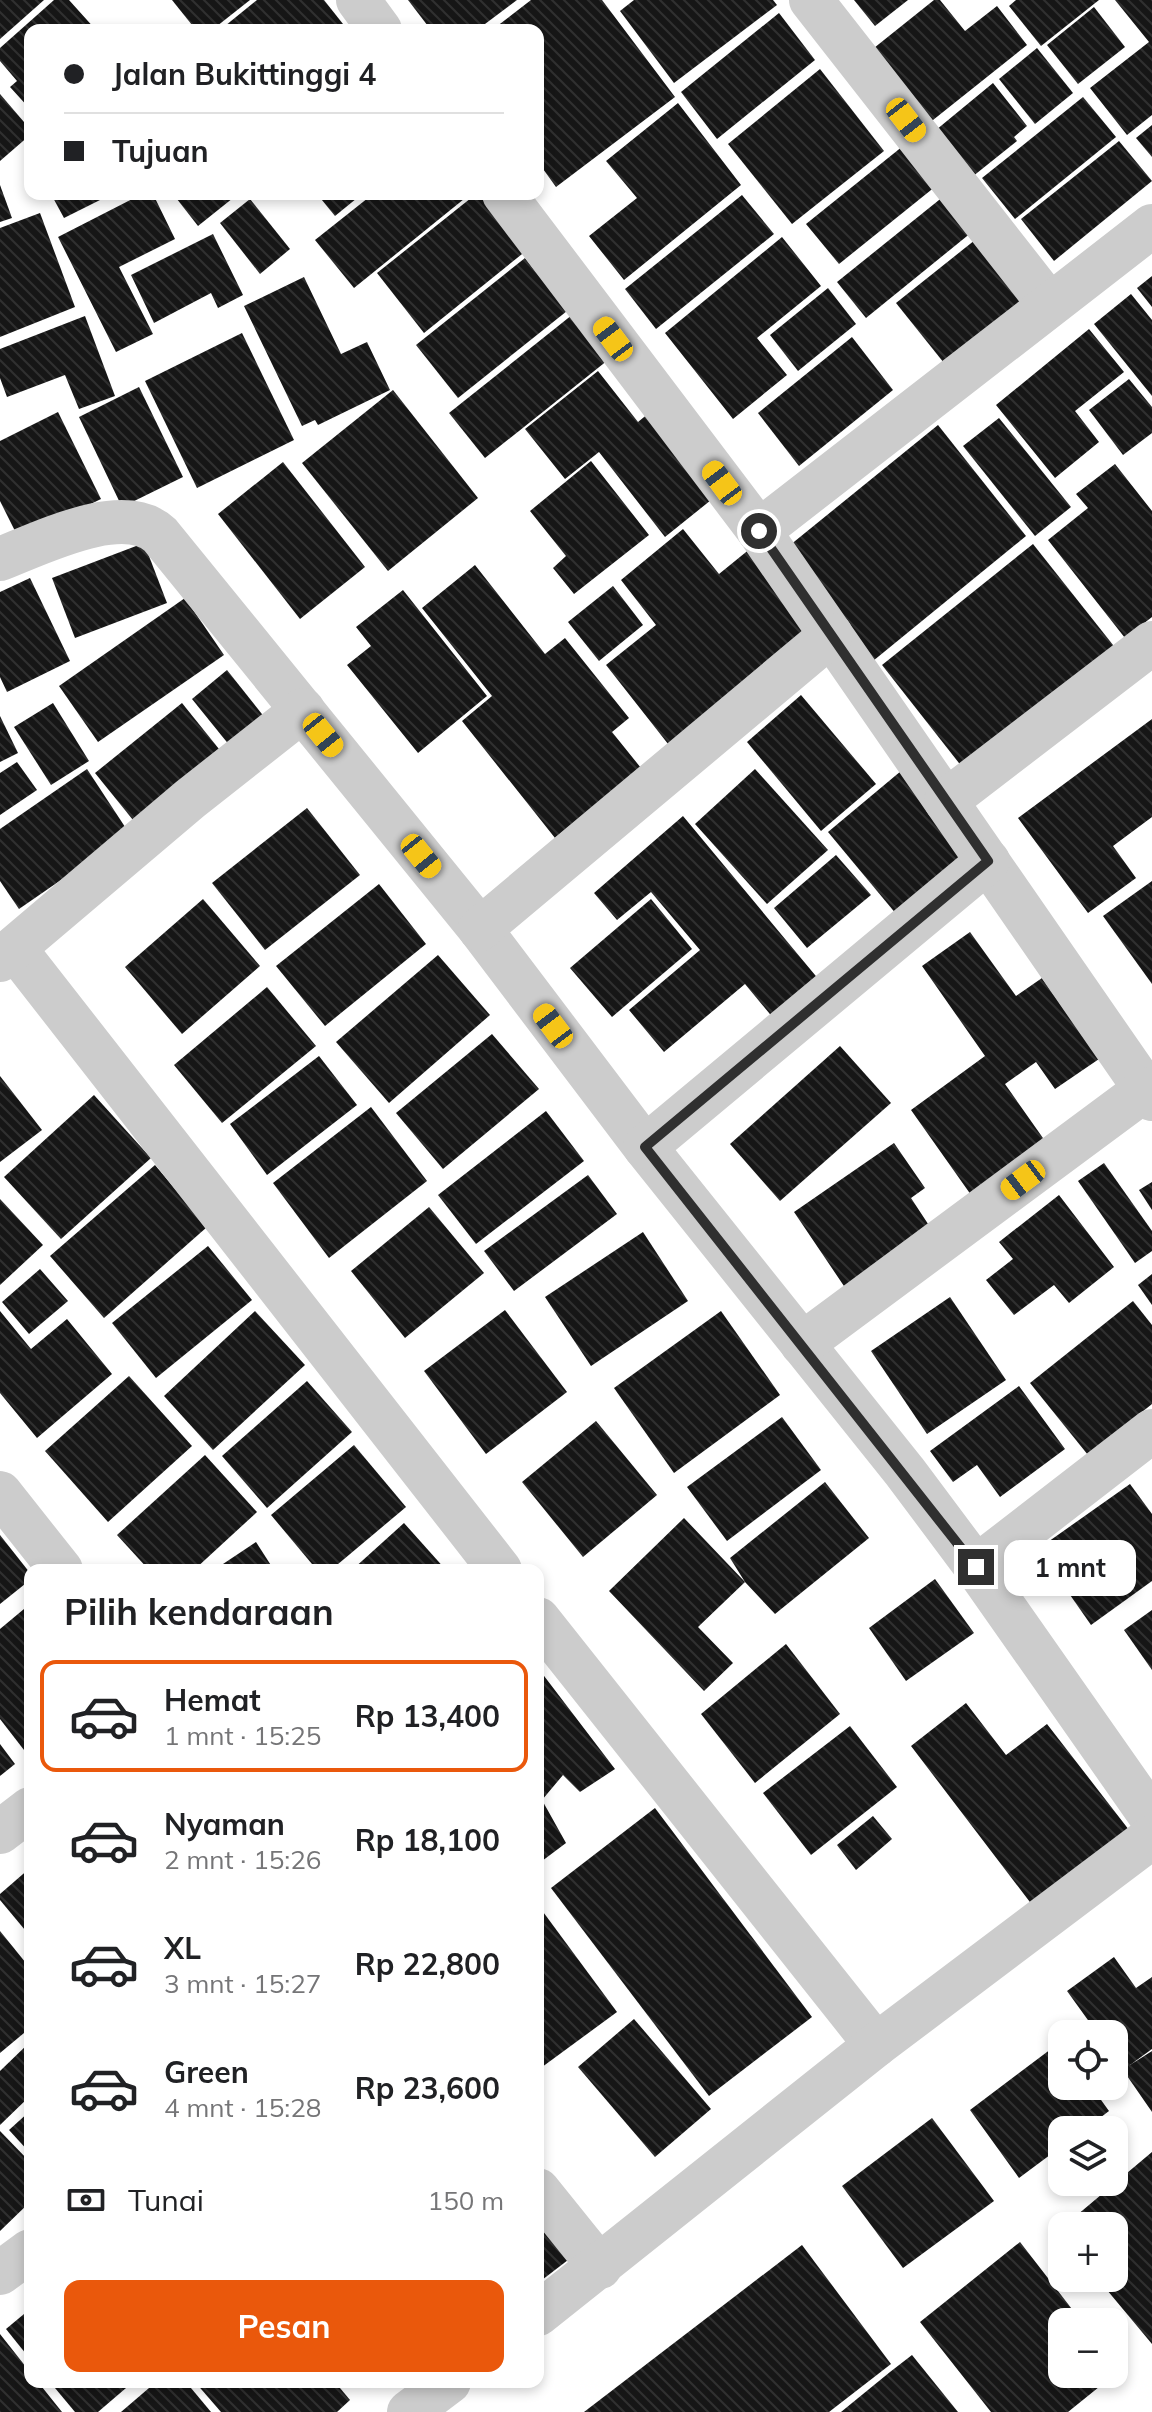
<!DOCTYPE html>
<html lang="id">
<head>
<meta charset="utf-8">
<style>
  :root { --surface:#fff; --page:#f6f6f6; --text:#202124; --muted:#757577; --line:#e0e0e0; --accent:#ea580c }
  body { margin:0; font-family:Mulish,sans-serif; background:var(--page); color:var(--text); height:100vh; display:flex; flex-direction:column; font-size:30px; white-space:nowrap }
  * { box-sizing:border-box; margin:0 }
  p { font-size:26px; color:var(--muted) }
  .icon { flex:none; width:44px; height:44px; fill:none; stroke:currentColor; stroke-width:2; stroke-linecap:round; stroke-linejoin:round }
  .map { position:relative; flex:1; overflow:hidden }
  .panel { position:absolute; left:24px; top:1564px; width:520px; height:824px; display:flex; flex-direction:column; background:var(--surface); border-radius:16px; box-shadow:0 4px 12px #0003 }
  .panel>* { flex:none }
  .guide { position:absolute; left:24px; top:24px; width:520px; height:176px; border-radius:16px; box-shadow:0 4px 12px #0003; display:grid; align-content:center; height:176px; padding:0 40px; background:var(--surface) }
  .controls { position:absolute; left:1048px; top:2020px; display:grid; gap:16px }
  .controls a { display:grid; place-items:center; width:80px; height:80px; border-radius:16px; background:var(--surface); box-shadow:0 4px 12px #0003; font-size:40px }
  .end { position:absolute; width:36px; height:36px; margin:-18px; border:10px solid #2f2f2f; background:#fff; box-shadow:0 0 0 4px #fff }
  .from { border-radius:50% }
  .bubble { position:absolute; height:56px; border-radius:16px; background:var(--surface); box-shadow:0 4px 12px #0003; font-size:26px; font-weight:700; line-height:56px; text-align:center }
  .car { position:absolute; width:24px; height:48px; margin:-24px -12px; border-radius:10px; box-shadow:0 0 6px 2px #0007; background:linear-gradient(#f5c518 24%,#345 0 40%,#f5c518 0 76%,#345 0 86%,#f5c518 0) }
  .guide b { display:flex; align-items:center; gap:28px; height:76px; font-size:30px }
  .guide b+b { border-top:2px solid var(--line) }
  .guide i { width:20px; height:20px; background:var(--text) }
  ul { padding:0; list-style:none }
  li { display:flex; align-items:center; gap:24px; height:112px; margin:0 16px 12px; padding:0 24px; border:4px solid transparent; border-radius:16px }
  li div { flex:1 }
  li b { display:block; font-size:30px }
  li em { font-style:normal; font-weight:700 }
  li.on { border-color:var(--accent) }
  li>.icon { width:72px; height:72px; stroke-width:1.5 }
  h2 { padding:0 40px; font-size:36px; line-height:96px }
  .pay { display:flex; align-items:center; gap:20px; height:88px; padding:0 40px; font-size:30px }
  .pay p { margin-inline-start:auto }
  .cta { display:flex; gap:16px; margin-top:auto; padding:16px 40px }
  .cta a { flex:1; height:92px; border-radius:16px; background:var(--accent); color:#fff; font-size:32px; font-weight:700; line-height:92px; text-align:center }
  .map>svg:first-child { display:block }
  .building { fill:url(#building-back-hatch) }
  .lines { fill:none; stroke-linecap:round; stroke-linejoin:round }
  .minor { stroke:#ccc; stroke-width:44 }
  .route { stroke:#2f2f2f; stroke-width:10 }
</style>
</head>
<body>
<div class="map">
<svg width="1152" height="2412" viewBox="0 0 1152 2412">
  <defs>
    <pattern id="building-back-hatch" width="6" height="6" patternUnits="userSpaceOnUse" patternTransform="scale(2)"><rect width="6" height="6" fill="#161616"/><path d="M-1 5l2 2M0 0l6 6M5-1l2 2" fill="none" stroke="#303030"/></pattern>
  </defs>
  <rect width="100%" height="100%" fill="#fff"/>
  <g class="building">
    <polygon points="0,0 44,0 0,39"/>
    <polygon points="54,0 69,0 96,30 30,30 30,109 10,87 17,81 0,61 0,48"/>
    <polygon points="172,0 250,0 212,30 196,30"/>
    <polygon points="257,0 324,0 343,24 336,30 220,30"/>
    <polygon points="408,0 517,0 477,30 431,30"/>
    <polygon points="531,0 602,0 675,97 556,187 538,162 538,30 492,30"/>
    <polygon points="634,0 773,0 777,5 674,83 620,11"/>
    <polygon points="854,0 908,0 875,26"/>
    <polygon points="934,0 940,0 965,31 997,6 1027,45 928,124 869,52"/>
    <polygon points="1016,0 1099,0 1041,46 1009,6"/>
    <polygon points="1115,0 1152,0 1152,115 1127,135 1090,88 1149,42"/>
    <polygon points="1094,7 1125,47 1078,84 1047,45"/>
    <polygon points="779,13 815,60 717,139 681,92"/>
    <polygon points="1037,48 1073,93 1035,124 999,79"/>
    <polygon points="820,69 884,151 792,224 728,144"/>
    <polygon points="993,83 1027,126 1014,137 1017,141 972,177 936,130"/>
    <polygon points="0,94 30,129 30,135 0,161"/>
    <polygon points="1083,97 1116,137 1015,219 982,178"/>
    <polygon points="678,103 741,185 624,280 589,236 637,198 606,161"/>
    <polygon points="1152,125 1152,157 1136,138"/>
    <polygon points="1119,141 1152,181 1054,261 1021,219"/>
    <polygon points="903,146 936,186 839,264 806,224"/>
    <polygon points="0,185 12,218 0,222"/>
    <polygon points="51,194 112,194 64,218"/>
    <polygon points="142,194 153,194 175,239 119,267 153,334 116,352 58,237"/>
    <polygon points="173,194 238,194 198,226"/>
    <polygon points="317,194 362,194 335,216"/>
    <polygon points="373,194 460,194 464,199 354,288 315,240"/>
    <polygon points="476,194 490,194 532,246 424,333 377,273"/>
    <polygon points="742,195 774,234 656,329 625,289"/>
    <polygon points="944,196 972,232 866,318 837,282"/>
    <polygon points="250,199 290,249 260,274 220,223"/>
    <polygon points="40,213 75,307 0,337 0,228"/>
    <polygon points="213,234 243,295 218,308 211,293 154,323 131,275"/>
    <polygon points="782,237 821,286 757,338 787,375 733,419 665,333"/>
    <polygon points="975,240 1022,300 944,363 896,303"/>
    <polygon points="525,258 567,311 458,398 416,345"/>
    <polygon points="1152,276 1152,307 1137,288"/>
    <polygon points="304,277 341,354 367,342 390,390 318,425 315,420 302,426 244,306"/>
    <polygon points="828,288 856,324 798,371 770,335"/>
    <polygon points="1131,294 1152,320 1152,396 1094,324"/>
    <polygon points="577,311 613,356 485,458 449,413"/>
    <polygon points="85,316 115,396 79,409 65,375 7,397 0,378 0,349"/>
    <polygon points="1089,329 1124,372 1075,411 1099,442 1055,478 996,405"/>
    <polygon points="242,333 294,440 197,488 145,381"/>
    <polygon points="852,337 893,390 799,466 758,413"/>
    <polygon points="598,371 638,422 655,408 721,492 665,537 599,452 565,479 525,429"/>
    <polygon points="1129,379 1152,407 1152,433 1123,455 1089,410"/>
    <polygon points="139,387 183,477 122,507 79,417"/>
    <polygon points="393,390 478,498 388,571 302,463"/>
    <polygon points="58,412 101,499 19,539 0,501 0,441"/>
    <polygon points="999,418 1071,507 1035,536 963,446"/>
    <polygon points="938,425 1026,536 873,661 784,550"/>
    <polygon points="591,461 649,535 574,594 553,568 566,556 530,511"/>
    <polygon points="283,462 365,567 300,619 218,514"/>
    <polygon points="1115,464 1152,511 1152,617 1125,638 1048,540 1088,508 1076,494"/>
    <polygon points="683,529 719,574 751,548 817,633 672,749 606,665 656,625 621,580"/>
    <polygon points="144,543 167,603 75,638 52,578"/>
    <polygon points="1033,544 1117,650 966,772 882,665"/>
    <polygon points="475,565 545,654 565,638 629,718 612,732 641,768 555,838 462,721 492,696 422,608"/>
    <polygon points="30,578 70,661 7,692 0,677 0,592"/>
    <polygon points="613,586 643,625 599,661 568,622"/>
    <polygon points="403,590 487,696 418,753 347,665 371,646 356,627"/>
    <polygon points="185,598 224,655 98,742 59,686"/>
    <polygon points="227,670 269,723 234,751 192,699"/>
    <polygon points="801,695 876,784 821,831 747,742"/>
    <polygon points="53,703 89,761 51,785 14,727"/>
    <polygon points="182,703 219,749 133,820 95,773"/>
    <polygon points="0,716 18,753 0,762"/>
    <polygon points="1152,719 1152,817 1113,846 1136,878 1088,913 1018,818"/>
    <polygon points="17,762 37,790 0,815 0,773"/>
    <polygon points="87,769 129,833 19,909 0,881 0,829"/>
    <polygon points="755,769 828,850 767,904 695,824"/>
    <polygon points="901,771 970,853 897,915 828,832"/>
    <polygon points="307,808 360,875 265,950 212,883"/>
    <polygon points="683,816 820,981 774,1019 745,984 664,1052 629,1010 700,950 651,892 617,920 594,893"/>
    <polygon points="836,855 871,895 807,948 774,908"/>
    <polygon points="1152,881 1152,984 1103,916"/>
    <polygon points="379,884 426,944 325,1026 276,966"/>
    <polygon points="203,899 260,966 182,1034 125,967"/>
    <polygon points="651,899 692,949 612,1017 570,968"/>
    <polygon points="970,932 1016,996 1042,978 1099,1059 1055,1089 1036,1062 1005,1084 1050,1148 976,1202 911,1110 985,1056 922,966"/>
    <polygon points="438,955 490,1015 389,1103 336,1042"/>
    <polygon points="267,987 316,1046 222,1123 174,1065"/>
    <polygon points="492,1034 539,1089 443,1169 396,1113"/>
    <polygon points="840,1046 891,1103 780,1201 730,1144"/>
    <polygon points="319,1056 357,1105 267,1175 230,1124"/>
    <polygon points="0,1076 42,1130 0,1162"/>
    <polygon points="94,1095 151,1158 61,1239 4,1177"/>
    <polygon points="371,1107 427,1181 329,1258 273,1183"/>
    <polygon points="546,1111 584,1161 476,1244 438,1195"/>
    <polygon points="894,1143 925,1188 911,1198 934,1233 848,1292 794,1212"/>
    <polygon points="1104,1163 1152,1231 1152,1251 1135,1263 1078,1181"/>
    <polygon points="155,1165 207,1227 104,1318 50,1256"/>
    <polygon points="588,1175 617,1214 514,1291 484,1251"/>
    <polygon points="1152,1182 1152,1210 1139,1190"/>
    <polygon points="1059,1195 1114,1267 1069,1303 1054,1285 1014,1315 986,1280 1013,1259 999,1242"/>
    <polygon points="0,1199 43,1245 0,1285"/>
    <polygon points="429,1207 484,1273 405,1338 351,1271"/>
    <polygon points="643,1232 688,1301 591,1366 545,1297"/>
    <polygon points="208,1246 252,1300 156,1378 112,1323"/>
    <polygon points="40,1269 68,1301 29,1334 2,1302"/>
    <polygon points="1152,1274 1152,1305 1138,1285"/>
    <polygon points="950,1297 1006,1380 927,1434 871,1351"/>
    <polygon points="1133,1301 1152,1325 1152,1404 1088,1455 1030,1383"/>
    <polygon points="505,1310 567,1392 486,1454 424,1371"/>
    <polygon points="0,1311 31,1349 67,1319 112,1374 37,1438 0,1393"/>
    <polygon points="255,1311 305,1365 213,1450 164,1396"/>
    <polygon points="721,1311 780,1395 674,1473 614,1388"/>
    <polygon points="129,1376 192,1446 108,1522 45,1451"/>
    <polygon points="307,1381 352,1432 267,1508 222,1456"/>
    <polygon points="1019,1386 1065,1449 1000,1497 977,1465 953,1482 930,1451"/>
    <polygon points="782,1417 821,1470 727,1541 687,1487"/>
    <polygon points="596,1421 657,1495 583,1557 522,1482"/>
    <polygon points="354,1445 406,1507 331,1570 317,1570 271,1515"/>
    <polygon points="205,1455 257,1512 194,1570 149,1570 117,1535"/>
    <polygon points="825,1482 869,1538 775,1614 745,1582 730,1558"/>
    <polygon points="1130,1484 1152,1514 1152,1581 1091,1625 1038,1549"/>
    <polygon points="684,1518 745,1582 698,1627 733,1663 704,1691 609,1591"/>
    <polygon points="404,1523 446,1570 352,1570"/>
    <polygon points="0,1535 30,1573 30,1580 0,1604"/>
    <polygon points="256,1542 274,1570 214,1570"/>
    <polygon points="935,1579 974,1633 906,1681 869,1628"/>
    <polygon points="30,1604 30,1745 24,1750 0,1719 0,1629"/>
    <polygon points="1152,1610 1152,1670 1124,1630"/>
    <polygon points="786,1644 840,1714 755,1783 701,1714"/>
    <polygon points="538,1668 615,1769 580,1792 563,1775 542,1800 566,1843 538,1864"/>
    <polygon points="966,1703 1006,1755 1047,1724 1136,1839 1039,1914 911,1746"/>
    <polygon points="850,1726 897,1787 811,1855 763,1793"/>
    <polygon points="0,1744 15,1764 0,1776"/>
    <polygon points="655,1808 812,2017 709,2096 551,1888"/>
    <polygon points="873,1816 892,1839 856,1870 837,1845"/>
    <polygon points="30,1868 30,1936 0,1900 0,1894"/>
    <polygon points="538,1905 617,2012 538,2070"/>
    <polygon points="0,1931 30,1968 30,2028 0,2053"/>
    <polygon points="1114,1957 1136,1988 1152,1977 1152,2049 1130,2065 1152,2051 1152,2112 1114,2057 1114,2034 1098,2034 1067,1991"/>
    <polygon points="634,2019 711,2109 655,2157 578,2067"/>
    <polygon points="30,2042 30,2096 0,2125 0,2071"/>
    <polygon points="1059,2043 1062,2086 1091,2086 1109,2111 1084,2130 1062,2130 1062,2146 1019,2178 970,2110"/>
    <polygon points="30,2111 30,2153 9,2130"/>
    <polygon points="932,2118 994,2201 903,2268 842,2186"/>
    <polygon points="0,2131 30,2162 30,2202 0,2231"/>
    <polygon points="1152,2152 1152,2344 1097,2278 1114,2278 1114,2226 1064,2226"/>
    <polygon points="538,2221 568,2260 538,2283"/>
    <polygon points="1020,2242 1082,2322 1062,2322 1062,2374 1114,2374 1114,2363 1120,2370 1068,2412 991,2412 920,2322"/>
    <polygon points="802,2245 891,2364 829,2412 584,2412"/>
    <polygon points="30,2309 30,2359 6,2329"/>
    <polygon points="0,2334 30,2372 30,2382 38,2382 62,2412 0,2412"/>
    <polygon points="912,2355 958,2412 841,2412 890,2372"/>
    <polygon points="50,2382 133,2382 98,2412 75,2412"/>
    <polygon points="156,2382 186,2382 211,2412 121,2412"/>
    <polygon points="195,2382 335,2382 350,2400 337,2412 221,2412"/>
  </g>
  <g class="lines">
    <g class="minor">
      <polyline points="358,0 380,30"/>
      <polyline points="811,0 1049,304"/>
      <polyline points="504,194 759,531 1152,1099"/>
      <polyline points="759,531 1152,226"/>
      <path d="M0,559C41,543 124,501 160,535L480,929L645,1147L905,1472L976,1567L1152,1818"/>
      <polyline points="946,801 1152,643"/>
      <polyline points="480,929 831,635"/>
      <polyline points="15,949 500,1570"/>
      <polyline points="0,960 190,799 303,710"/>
      <polyline points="645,1147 988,861"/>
      <polyline points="802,1344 1146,1089"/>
      <polyline points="0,1493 61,1570"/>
      <polyline points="976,1567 1152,1431"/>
      <polyline points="538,1619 876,2045"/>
      <polyline points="0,1832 30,1809"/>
      <polyline points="538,2190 600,2267"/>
      <polyline points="0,2273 30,2251"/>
      <polyline points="538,2314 876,2045 1152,1837"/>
      <polyline points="409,2412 449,2382"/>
    </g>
  </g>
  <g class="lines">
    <polyline class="route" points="759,531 988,861 645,1147 976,1567"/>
  </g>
</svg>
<div class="controls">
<a><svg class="icon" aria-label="locate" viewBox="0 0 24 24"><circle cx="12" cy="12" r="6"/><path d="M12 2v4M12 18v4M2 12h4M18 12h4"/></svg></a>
<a><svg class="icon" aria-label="layers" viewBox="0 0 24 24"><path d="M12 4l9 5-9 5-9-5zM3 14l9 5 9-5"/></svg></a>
<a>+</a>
<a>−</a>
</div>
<i class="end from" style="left:759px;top:531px"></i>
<i class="end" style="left:976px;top:1567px"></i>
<div class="bubble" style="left:1004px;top:1540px;width:132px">1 mnt</div>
<i class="car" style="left:906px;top:120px;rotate:142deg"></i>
<i class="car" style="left:613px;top:339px;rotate:323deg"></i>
<i class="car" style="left:722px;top:483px;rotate:323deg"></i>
<i class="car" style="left:323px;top:735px;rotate:141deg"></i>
<i class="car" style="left:421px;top:856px;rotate:141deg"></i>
<i class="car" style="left:553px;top:1026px;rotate:323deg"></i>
<i class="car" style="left:1023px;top:1180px;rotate:233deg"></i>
<div class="guide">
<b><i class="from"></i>Jalan Bukittinggi 4</b>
<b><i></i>Tujuan</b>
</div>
<section class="panel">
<h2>Pilih kendaraan</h2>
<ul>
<li class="on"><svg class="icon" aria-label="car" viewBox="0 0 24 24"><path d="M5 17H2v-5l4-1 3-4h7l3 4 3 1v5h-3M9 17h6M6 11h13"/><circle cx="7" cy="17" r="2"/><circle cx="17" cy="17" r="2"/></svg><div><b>Hemat</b><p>1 mnt · 15:25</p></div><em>Rp 13,400</em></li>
<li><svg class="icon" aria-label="car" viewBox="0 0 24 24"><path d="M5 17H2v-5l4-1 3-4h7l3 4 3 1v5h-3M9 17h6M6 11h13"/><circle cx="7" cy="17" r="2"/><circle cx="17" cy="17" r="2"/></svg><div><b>Nyaman</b><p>2 mnt · 15:26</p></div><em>Rp 18,100</em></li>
<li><svg class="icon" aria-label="car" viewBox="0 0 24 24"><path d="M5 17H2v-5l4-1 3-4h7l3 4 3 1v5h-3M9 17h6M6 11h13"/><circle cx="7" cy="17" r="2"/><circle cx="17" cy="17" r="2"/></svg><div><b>XL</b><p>3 mnt · 15:27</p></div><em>Rp 22,800</em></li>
<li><svg class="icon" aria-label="car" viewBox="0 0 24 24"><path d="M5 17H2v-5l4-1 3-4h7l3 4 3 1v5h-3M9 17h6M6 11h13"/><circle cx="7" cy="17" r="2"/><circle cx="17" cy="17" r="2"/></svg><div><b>Green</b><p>4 mnt · 15:28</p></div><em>Rp 23,600</em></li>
</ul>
<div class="pay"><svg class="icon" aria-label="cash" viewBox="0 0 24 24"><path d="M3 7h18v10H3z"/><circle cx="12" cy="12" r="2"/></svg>Tunai<p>150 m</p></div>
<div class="cta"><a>Pesan</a></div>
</section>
</div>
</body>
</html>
